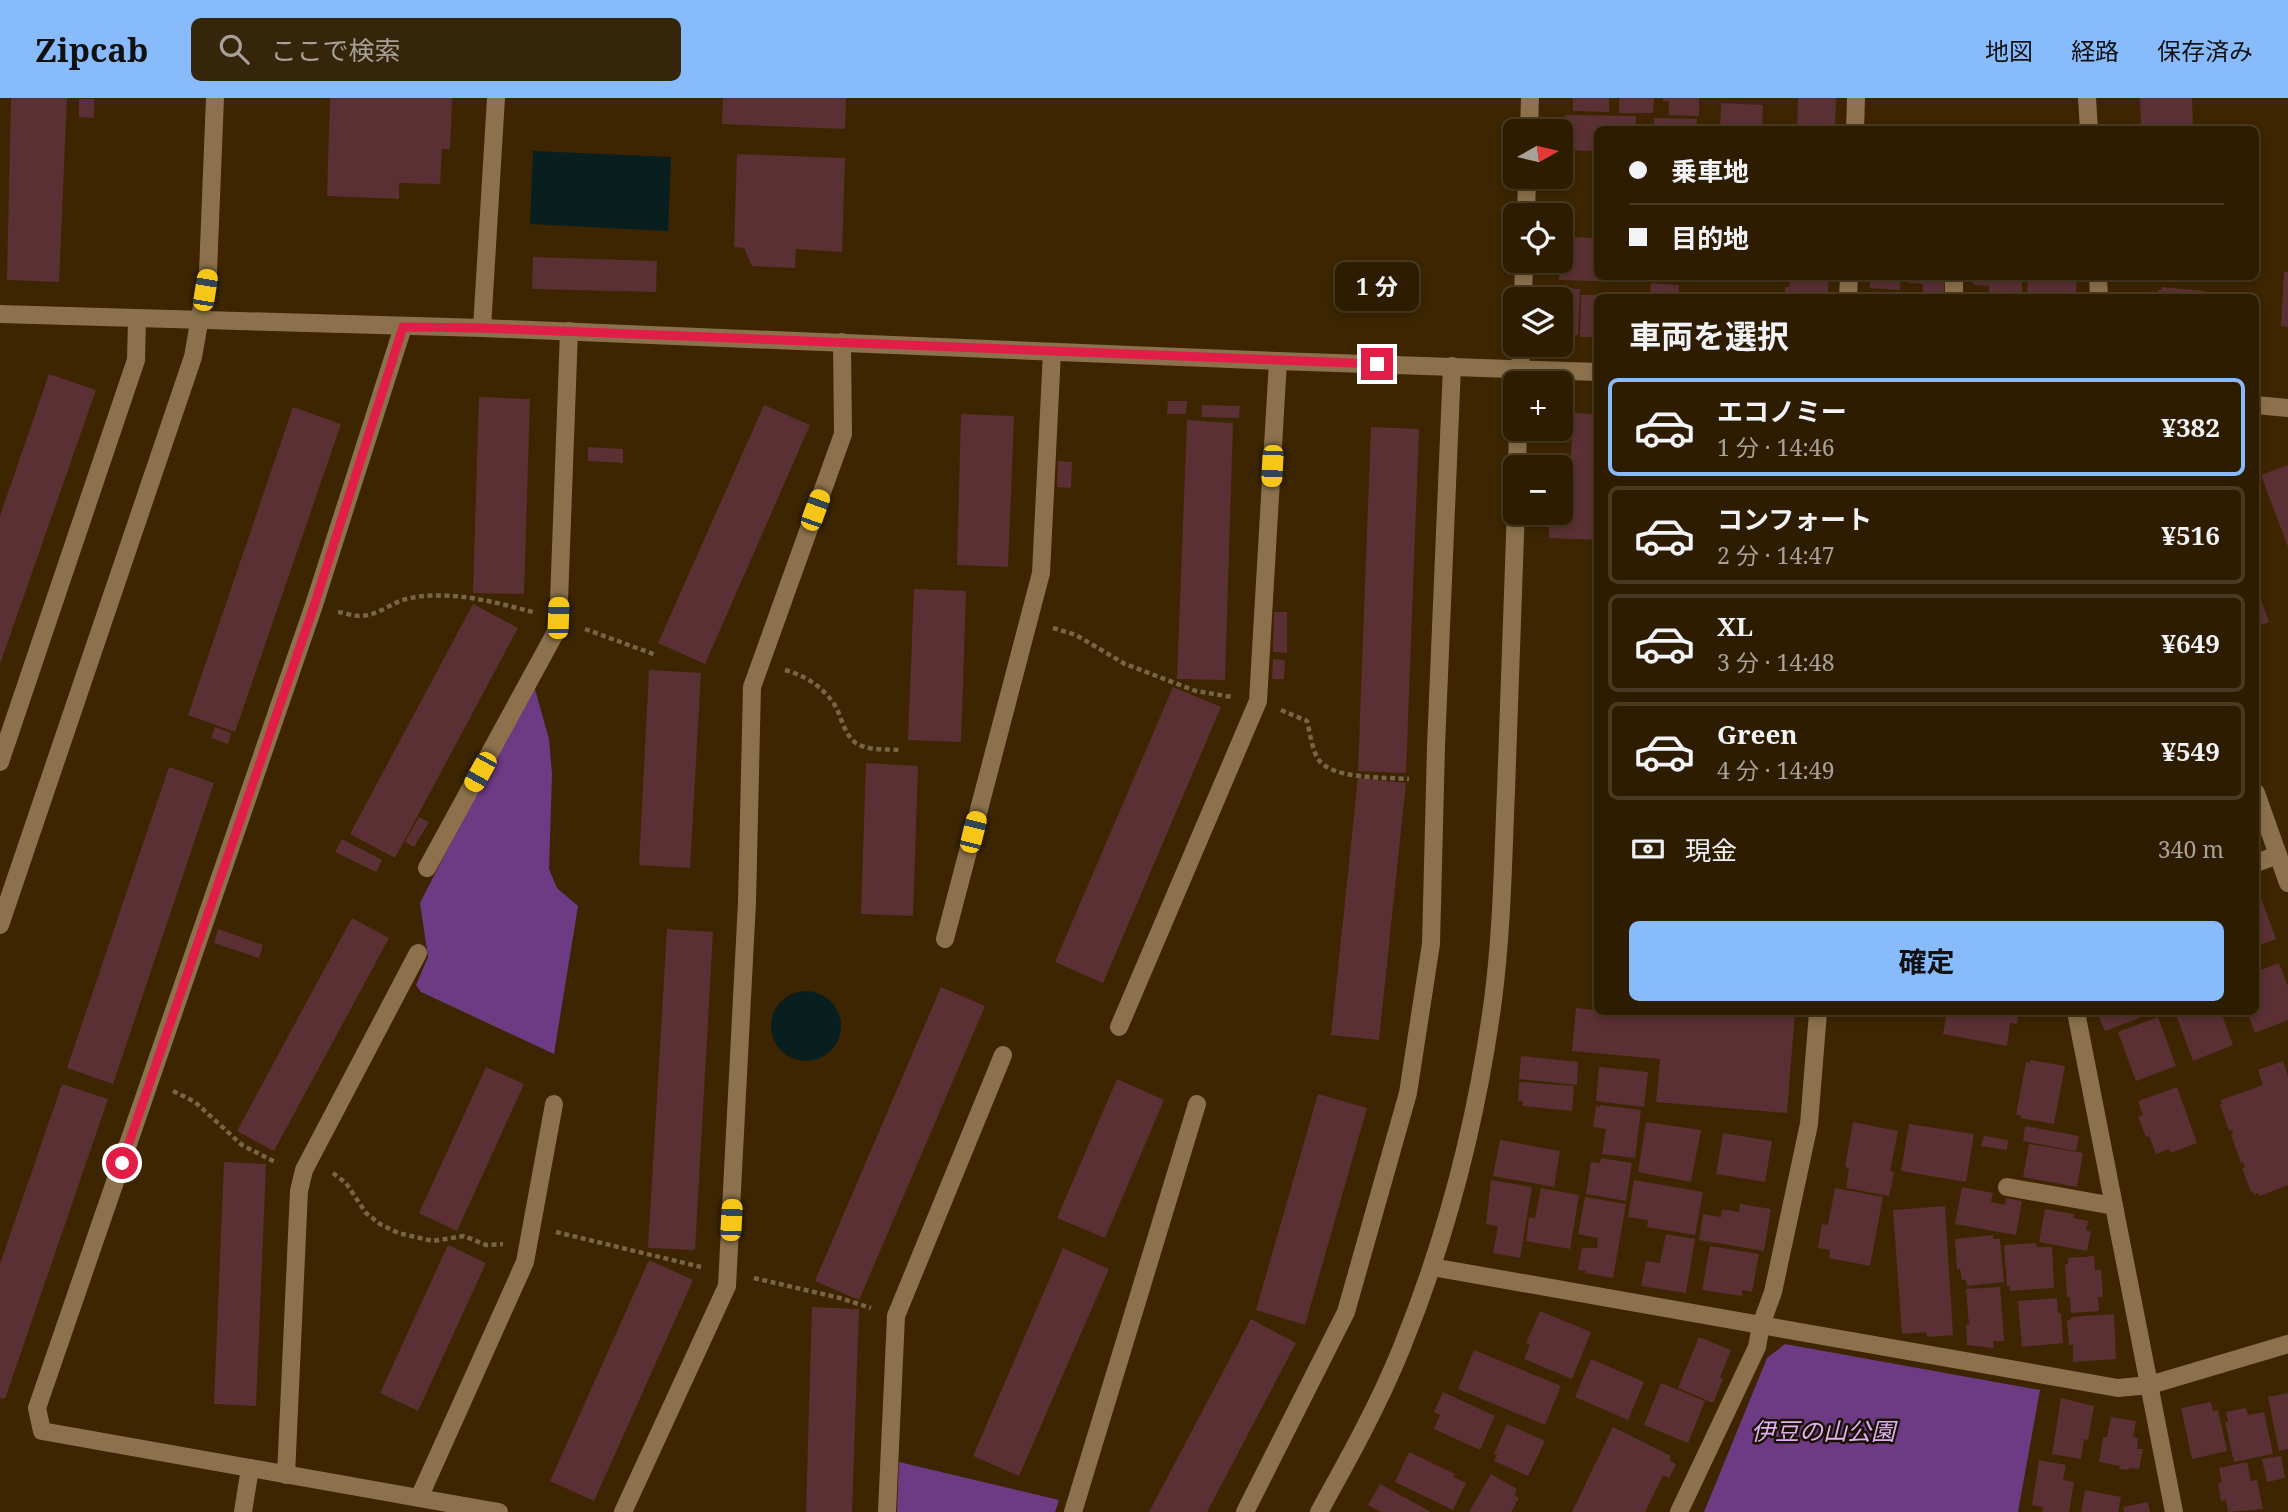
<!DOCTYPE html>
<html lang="ja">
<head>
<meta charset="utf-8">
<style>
  :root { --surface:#2d1c00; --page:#35250a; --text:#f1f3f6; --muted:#a7a199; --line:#483a22; --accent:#87bbfb }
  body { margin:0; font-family:"Noto Serif","Noto Sans JP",serif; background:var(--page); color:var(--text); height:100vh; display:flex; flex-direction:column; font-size:26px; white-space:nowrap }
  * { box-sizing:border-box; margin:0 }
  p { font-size:23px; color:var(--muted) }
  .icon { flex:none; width:38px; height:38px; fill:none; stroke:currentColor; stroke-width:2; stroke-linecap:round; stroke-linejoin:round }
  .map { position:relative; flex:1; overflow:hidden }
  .details { position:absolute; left:1594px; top:196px; width:665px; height:721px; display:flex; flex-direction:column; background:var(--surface); border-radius:10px; box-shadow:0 4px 10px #0003,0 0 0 2px var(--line) }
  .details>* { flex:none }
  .hud { position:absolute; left:1594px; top:28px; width:665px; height:154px; border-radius:10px; box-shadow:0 4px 10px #0003,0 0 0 2px var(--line); display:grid; align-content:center; height:154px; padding:0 35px; background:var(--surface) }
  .needle { width:46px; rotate:82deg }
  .fabs { position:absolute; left:1503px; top:21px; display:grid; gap:14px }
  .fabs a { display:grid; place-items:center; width:70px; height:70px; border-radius:10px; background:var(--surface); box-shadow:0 4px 10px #0003,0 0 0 2px var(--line); font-size:35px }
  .end { position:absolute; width:32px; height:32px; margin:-16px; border:9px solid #e11d48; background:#fff; box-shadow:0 0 0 4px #fff }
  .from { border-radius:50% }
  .bubble { position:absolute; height:49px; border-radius:10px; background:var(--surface); box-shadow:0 4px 10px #0003,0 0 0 2px var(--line); font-size:23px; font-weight:700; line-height:49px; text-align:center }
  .car { position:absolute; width:21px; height:42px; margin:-21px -10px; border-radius:9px; box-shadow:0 0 5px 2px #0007; background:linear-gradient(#f5c518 24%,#345 0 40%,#f5c518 0 76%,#345 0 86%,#f5c518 0) }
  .hud b { display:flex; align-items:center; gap:24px; height:66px; font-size:26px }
  .hud b+b { border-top:2px solid var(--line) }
  .hud i { width:18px; height:18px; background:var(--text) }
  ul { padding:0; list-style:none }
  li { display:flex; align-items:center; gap:21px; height:98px; margin:0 14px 10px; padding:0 21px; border:4px solid var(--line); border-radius:10px }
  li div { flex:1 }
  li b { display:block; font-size:26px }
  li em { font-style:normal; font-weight:700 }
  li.selected { border-color:var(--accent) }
  li>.icon { width:63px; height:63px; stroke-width:1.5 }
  h2 { padding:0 35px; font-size:32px; line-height:84px }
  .pay { display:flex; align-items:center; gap:18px; height:77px; padding:0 35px; font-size:26px }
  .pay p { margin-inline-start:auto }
  .primary-button { display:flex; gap:14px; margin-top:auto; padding:14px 35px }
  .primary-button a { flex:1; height:80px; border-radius:10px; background:var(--accent); color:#111; font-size:28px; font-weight:700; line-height:80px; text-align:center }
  header { display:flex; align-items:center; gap:42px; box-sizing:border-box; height:98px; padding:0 35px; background:var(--accent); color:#111 }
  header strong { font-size:33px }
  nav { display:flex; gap:38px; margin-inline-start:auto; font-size:24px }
  .search { width:490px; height:63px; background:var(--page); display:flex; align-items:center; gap:18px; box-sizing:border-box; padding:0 24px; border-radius:10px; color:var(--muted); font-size:26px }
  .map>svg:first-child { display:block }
  .green { fill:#6d3a84 }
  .water { fill:#091f1f }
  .building { fill:#5a3034 }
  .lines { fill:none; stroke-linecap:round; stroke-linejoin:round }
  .path { stroke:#786446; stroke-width:4.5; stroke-dasharray:5 3.5; stroke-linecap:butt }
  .minor { stroke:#8c714c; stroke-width:18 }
  .route { stroke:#e11d48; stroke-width:9 }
  .labels { text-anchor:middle; stroke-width:5; stroke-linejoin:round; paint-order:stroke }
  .park-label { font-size:24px; font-style:italic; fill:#ddb1f3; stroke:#1b1103 }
</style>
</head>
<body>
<header>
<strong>Zipcab</strong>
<div class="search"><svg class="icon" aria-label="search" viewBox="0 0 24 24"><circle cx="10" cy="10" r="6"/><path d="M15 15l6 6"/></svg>ここで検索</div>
<nav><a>地図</a><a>経路</a><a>保存済み</a></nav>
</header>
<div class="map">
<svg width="2288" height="1414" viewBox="0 0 2288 1414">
  <rect width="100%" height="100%" fill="#3c2500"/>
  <g class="green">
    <polygon points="533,584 549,641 552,676 549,771 557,790 578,808 554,956 421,894 416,887 428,859 420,805"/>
    <polygon points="1785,1246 2040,1292 2018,1414 1704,1414 1767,1260"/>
    <polygon points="899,1364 1059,1402 1055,1414 897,1414"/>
  </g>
  <g class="water">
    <polygon points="533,53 671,59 668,133 530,126"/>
    <circle cx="806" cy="928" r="35"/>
  </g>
  <g class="building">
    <polygon points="11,0 67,0 59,184 7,182"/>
    <polygon points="330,0 452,0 450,51 442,51 440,86 399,85 399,101 327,98"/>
    <polygon points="723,0 846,0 845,31 722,26"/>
    <polygon points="1573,0 1609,0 1609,14 1573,13"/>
    <polygon points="1619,0 1654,0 1653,15 1619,15"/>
    <polygon points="1663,0 1699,0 1699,18 1669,17 1669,3 1663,3"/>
    <polygon points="1798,0 1836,0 1835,32 1797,32"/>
    <polygon points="2140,0 2192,0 2193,32 2141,32"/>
    <polygon points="79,1 94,1 94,20 79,19"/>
    <polygon points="1721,5 1763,7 1762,32 1720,32"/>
    <polygon points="1565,17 1636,18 1635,32 1598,32 1598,53 1564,52"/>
    <polygon points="1654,20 1697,21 1696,32 1654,32"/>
    <polygon points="737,56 845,60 842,154 796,151 795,170 752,168 744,150 734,149"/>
    <polygon points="1561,139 1598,140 1598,178 1628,178 1627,184 1559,182"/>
    <polygon points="533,159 657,163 656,194 532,191"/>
    <polygon points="2284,174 2288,174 2288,229 2281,228"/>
    <polygon points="1641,178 1692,178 1692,184 1641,183"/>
    <polygon points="1781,178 1828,178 1828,200 1785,200 1785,189 1789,189 1790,182 1780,182"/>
    <polygon points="1870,178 1900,178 1900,192 1870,190"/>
    <polygon points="1908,178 1945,178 1944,195 1923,195 1923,186 1908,185"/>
    <polygon points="1973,178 2022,178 2022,196 2017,195 2016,200 1989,200 1989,188 1973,187"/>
    <polygon points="2028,178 2077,178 2076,199 2027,197"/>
    <polygon points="1651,185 1679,187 1678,200 1650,200"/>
    <polygon points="2162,189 2204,193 2204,200 2157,200 2158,192 2161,192"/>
    <polygon points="1556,190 1580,191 1578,237 1566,237 1561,232 1561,201 1556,201"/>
    <polygon points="1581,197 1598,197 1598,239 1580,239"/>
    <polygon points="49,276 96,292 0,566 0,418"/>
    <polygon points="479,299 530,301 524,496 473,495"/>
    <polygon points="1168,303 1187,303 1186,316 1167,316"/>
    <polygon points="764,307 810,327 705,566 658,545"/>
    <polygon points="1202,307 1240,308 1239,320 1202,319"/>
    <polygon points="293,309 341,326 235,634 188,617"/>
    <polygon points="1573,315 1598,316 1598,442 1549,440 1549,415 1561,415 1561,379 1570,379"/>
    <polygon points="961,316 1014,318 1008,469 957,467"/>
    <polygon points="1187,322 1233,325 1225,582 1177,581"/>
    <polygon points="1371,329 1419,331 1406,675 1358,673"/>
    <polygon points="588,349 623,351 623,365 588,363"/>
    <polygon points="1058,363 1072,364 1071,390 1057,389"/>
    <polygon points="2288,367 2288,449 2261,377"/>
    <polygon points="2256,488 2269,524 2256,529"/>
    <polygon points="914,491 966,493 961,644 908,642"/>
    <polygon points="473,506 518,530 395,760 350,736"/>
    <polygon points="1274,514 1287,514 1287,555 1273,554"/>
    <polygon points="1273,561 1285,562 1284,581 1272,581"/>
    <polygon points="649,572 701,575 690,770 639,767"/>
    <polygon points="1173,589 1221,609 1103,885 1055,864"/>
    <polygon points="215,629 231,635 228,646 211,640"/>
    <polygon points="866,665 918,668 913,818 861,816"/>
    <polygon points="169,669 214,685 113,986 67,970"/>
    <polygon points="1358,680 1406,685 1379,942 1331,937"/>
    <polygon points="419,719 429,724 414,749 405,744"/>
    <polygon points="342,741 382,762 376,774 335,754"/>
    <polygon points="2256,787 2276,841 2256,848"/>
    <polygon points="352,820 389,840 274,1053 237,1033"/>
    <polygon points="218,831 263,847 259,860 214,845"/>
    <polygon points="667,831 713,834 695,1152 648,1150"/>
    <polygon points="2279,865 2288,888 2288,922 2255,935 2247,914 2256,914 2256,874"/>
    <polygon points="1596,888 1598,888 1598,914 1795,914 1787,1015 1656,1004 1660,961 1572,953 1576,910 1594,912"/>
    <polygon points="941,889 985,908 859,1202 815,1183"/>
    <polygon points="1947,914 2019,914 2017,926 2010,925 2007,948 1943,936"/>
    <polygon points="2097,914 2155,914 2105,933"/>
    <polygon points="2175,914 2221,914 2233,947 2193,963"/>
    <polygon points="2158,919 2176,968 2136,983 2118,934"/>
    <polygon points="1521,958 1578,964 1577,987 1519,981"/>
    <polygon points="2030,962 2065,968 2054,1026 2020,1020 2021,1017 2016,1017 2026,964 2030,965"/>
    <polygon points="2283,963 2288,978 2288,1087 2260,1098 2258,1095 2254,1097 2253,1093 2251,1094 2242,1070 2245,1069 2243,1064 2241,1065 2231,1037 2233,1036 2232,1032 2229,1033 2220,1006 2222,1006 2221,1002 2263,987 2258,972"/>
    <polygon points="486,969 524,986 457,1133 419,1115"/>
    <polygon points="1599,969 1648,974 1644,1009 1596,1003"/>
    <polygon points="1117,981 1164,1002 1105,1140 1057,1120"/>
    <polygon points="1519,984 1574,988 1572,1013 1523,1008 1523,1003 1518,1003"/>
    <polygon points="62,986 108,1001 5,1301 0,1300 0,1166"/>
    <polygon points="2177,989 2197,1045 2170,1055 2169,1051 2156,1056 2149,1038 2146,1039 2138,1019 2143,1017 2138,1003"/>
    <polygon points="1318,996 1367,1010 1305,1227 1256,1212"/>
    <polygon points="1600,1007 1641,1012 1635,1060 1602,1056 1606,1031 1593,1029 1596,1008 1600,1009"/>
    <polygon points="1646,1024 1701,1032 1691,1084 1638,1074"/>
    <polygon points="1853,1024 1898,1033 1890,1073 1894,1074 1889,1098 1846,1090 1849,1070 1845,1069"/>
    <polygon points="1909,1026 1974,1036 1966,1084 1901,1073"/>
    <polygon points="2025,1028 2079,1038 2076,1053 2023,1043"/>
    <polygon points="1723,1035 1772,1043 1765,1084 1716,1076"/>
    <polygon points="1984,1038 2008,1042 2007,1052 1981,1048"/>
    <polygon points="1500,1042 1560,1053 1554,1089 1493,1078"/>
    <polygon points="2029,1046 2083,1055 2077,1089 2023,1079"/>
    <polygon points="1601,1060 1632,1065 1626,1103 1586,1096 1591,1064 1600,1065"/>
    <polygon points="224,1064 266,1066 256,1308 214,1306"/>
    <polygon points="1491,1082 1532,1089 1520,1160 1493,1155 1498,1128 1486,1126"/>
    <polygon points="1634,1082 1703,1094 1695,1137 1647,1129 1648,1122 1628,1119"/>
    <polygon points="1962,1089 1993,1095 1991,1104 2005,1107 2006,1100 2022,1103 2016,1137 1955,1126"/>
    <polygon points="1541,1090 1579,1097 1570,1151 1526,1143 1529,1119 1535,1120"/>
    <polygon points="1835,1090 1883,1099 1870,1168 1829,1160 1830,1152 1818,1150 1822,1126 1828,1127"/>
    <polygon points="1585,1099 1626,1106 1613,1180 1585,1175 1586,1173 1578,1172 1582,1150 1597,1150 1598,1140 1578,1136"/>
    <polygon points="1740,1106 1771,1111 1764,1153 1699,1142 1703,1116 1721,1119 1722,1111 1739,1114"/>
    <polygon points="1945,1108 1953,1237 1927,1239 1926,1234 1902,1236 1893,1112"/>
    <polygon points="2045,1111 2074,1116 2073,1120 2088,1123 2086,1132 2091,1134 2087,1153 2039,1144"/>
    <polygon points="1666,1136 1695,1141 1686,1195 1641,1188 1646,1163 1660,1165"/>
    <polygon points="1993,1137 1993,1141 2000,1141 2004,1184 1967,1188 1966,1182 1962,1182 1960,1171 1957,1171 1955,1141"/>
    <polygon points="2036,1145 2036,1149 2052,1149 2054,1190 2010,1193 2010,1188 2007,1188 2004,1147"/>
    <polygon points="448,1147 486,1165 418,1313 380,1295"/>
    <polygon points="1710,1148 1759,1156 1752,1194 1742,1192 1742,1198 1702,1192"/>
    <polygon points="1063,1150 1109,1171 1019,1378 973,1358"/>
    <polygon points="2094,1158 2095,1172 2101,1172 2103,1199 2098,1199 2099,1213 2071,1215 2070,1199 2067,1199 2065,1167 2068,1166 2068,1160"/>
    <polygon points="649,1162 693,1182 594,1403 550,1383"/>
    <polygon points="2000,1189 2004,1243 1993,1243 1994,1250 1967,1247 1966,1227 1969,1227 1966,1191"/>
    <polygon points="2057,1200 2058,1215 2061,1215 2063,1245 2022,1249 2018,1203"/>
    <polygon points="812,1209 859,1211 852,1414 806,1414"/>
    <polygon points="1540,1213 1591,1234 1572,1281 1524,1261 1530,1247 1526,1245"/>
    <polygon points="2114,1216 2116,1261 2073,1264 2073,1247 2069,1247 2067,1222 2071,1222 2071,1219"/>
    <polygon points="1251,1221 1296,1245 1207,1414 1149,1414"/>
    <polygon points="1699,1239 1731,1252 1720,1279 1723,1281 1713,1305 1678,1290"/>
    <polygon points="1474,1252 1561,1288 1545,1327 1458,1291"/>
    <polygon points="1591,1261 1644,1284 1628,1322 1575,1299"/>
    <polygon points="1661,1285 1705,1303 1688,1345 1644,1327"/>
    <polygon points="1443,1294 1495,1318 1480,1352 1434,1331 1440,1317 1434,1314"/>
    <polygon points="2288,1295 2288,1351 2279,1353 2268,1299"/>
    <polygon points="2061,1300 2094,1308 2088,1342 2084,1341 2081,1361 2052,1356"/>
    <polygon points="2211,1304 2213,1313 2218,1312 2227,1353 2192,1361 2181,1310"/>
    <polygon points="2246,1310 2248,1317 2264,1314 2273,1356 2234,1364 2225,1324 2228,1324 2226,1314"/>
    <polygon points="2111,1319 2136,1323 2133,1339 2138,1340 2137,1351 2143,1351 2139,1371 2129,1370 2129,1372 2119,1371 2120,1368 2099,1364 2103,1339 2107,1339"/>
    <polygon points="1507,1326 1545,1343 1528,1378 1494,1363 1497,1357 1494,1356"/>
    <polygon points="1613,1329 1671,1358 1669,1362 1676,1366 1669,1380 1663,1377 1645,1414 1572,1414"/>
    <polygon points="1409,1354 1455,1376 1453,1379 1466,1385 1453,1412 1395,1384"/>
    <polygon points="2281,1358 2285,1380 2267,1384 2262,1361"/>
    <polygon points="2039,1362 2066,1367 2063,1382 2074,1384 2069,1414 2042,1414 2043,1409 2032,1407"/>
    <polygon points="2247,1364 2251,1383 2257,1382 2263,1411 2228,1414 2226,1402 2221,1403 2218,1385 2222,1384 2219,1370"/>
    <polygon points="1491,1376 1517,1391 1514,1397 1519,1400 1511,1414 1469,1414"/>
    <polygon points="1380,1386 1431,1414 1381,1414 1368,1407"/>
    <polygon points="2085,1392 2121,1399 2118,1414 2081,1414"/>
    <polygon points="2148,1404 2150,1414 2124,1414 2123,1409"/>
  </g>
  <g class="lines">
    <g class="path">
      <path d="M338,514C345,515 353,518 360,518C378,518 393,503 410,500C452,492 494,504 533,514"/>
      <polyline points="1053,530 1076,537 1125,566 1196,593 1232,599"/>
      <polyline points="585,531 656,557"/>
      <path d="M785,572C807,578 826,591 837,611C842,622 845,637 856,645C868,653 887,651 900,652"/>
      <path d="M1281,612L1307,623C1310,635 1312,651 1318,661C1332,682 1386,679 1409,681"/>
      <polyline points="173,993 195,1004 242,1047 277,1065"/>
      <polyline points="333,1075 346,1085 366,1115 380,1126 398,1135 433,1143 464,1138 486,1147 503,1146"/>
      <polyline points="556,1134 701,1169"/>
      <polyline points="754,1180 840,1200 871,1210"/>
    </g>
    <g class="minor">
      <polyline points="2087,0 2089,32"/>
      <polyline points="1855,32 1856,0"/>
      <polyline points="1529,33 1530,0"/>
      <polyline points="1526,117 1527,79"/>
      <polyline points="2098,178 2099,200"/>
      <polyline points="1848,200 1849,178"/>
      <polyline points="1954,200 1954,178"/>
      <polyline points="1523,201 1524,163"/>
      <polyline points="0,216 482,230 1278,263 1598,274"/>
      <polyline points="403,229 314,507 37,1310 42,1333 419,1400 525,1164 554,1006"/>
      <polyline points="482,230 496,0"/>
      <polyline points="1520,285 1521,247"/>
      <polyline points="2256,307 2288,310"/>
      <polyline points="1517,369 1518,331"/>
      <polyline points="0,664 136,262 137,221"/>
      <polyline points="2256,695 2288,785"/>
      <polyline points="2256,765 2278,757"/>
      <polyline points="427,770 558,530 569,233"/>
      <polyline points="0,827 193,259 208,174 215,0"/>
      <polyline points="945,841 1041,475 1052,254"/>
      <polyline points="2076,914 2174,1414"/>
      <polyline points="1119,929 1258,603 1278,263"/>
      <polyline points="2007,1089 2114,1108"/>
      <polyline points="1432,1169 2118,1290 2150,1287 2288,1246"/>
      <polyline points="286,1377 299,1093 304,1072 418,855"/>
      <polyline points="419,1400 499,1414"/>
      <polyline points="243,1414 250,1370"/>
      <polyline points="623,1414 727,1188 747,804 752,589 843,336 842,244"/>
      <polyline points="887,1414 896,1218 1003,957"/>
      <polyline points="1073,1414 1197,1006"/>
      <polyline points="1245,1414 1346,1214 1408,995 1431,846 1436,648 1452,268"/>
      <path d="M1319,1414C1349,1360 1379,1306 1402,1249C1447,1138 1477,1021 1493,902C1502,833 1503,762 1506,692C1509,598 1512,505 1516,412"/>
      <polyline points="1679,1414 1757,1249 1761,1227 1773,1194 1809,1026 1818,914"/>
    </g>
  </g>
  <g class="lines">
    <polyline class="route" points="122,1065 314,508 403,229 482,230 1377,266"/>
  </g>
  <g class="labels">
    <g class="park-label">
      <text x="1823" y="1342">伊豆の山公園</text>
    </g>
  </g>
</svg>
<div class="fabs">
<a><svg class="needle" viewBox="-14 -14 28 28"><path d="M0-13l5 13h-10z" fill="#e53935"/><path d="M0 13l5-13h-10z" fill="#a7a199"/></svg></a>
<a><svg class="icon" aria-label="locate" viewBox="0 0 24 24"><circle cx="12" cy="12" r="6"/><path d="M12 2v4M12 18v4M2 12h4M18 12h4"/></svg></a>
<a><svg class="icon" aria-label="layers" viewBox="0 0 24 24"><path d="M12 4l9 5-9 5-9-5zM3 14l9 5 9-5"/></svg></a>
<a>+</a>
<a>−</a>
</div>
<i class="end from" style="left:122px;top:1065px"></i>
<i class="end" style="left:1377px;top:266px"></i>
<div class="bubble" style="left:1335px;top:164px;width:84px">1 分</div>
<i class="car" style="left:205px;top:192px;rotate:9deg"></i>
<i class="car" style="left:1272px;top:368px;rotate:183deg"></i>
<i class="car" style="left:815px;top:412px;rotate:20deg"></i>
<i class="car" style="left:558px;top:520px;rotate:2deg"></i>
<i class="car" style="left:480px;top:674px;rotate:209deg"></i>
<i class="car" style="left:973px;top:734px;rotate:14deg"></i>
<i class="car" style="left:731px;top:1122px;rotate:3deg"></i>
<div class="hud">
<b><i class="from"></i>乗車地</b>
<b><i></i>目的地</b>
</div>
<section class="details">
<h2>車両を選択</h2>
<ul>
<li class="selected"><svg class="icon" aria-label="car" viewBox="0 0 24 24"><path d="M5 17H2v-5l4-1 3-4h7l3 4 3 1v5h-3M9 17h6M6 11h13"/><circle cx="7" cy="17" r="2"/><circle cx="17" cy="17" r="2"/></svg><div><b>エコノミー</b><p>1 分 · 14:46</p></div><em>¥382</em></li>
<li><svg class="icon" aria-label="car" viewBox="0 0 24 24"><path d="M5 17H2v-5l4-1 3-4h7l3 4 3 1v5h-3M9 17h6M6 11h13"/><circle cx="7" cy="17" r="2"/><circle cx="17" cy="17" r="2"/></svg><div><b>コンフォート</b><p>2 分 · 14:47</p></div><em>¥516</em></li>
<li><svg class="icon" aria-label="car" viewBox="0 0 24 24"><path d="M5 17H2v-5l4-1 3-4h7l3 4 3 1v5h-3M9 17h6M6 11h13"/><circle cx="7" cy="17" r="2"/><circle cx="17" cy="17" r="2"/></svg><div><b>XL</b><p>3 分 · 14:48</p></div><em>¥649</em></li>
<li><svg class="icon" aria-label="car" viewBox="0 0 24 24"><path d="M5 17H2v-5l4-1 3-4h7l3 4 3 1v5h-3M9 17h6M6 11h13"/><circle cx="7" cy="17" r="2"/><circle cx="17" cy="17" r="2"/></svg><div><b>Green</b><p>4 分 · 14:49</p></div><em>¥549</em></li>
</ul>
<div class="pay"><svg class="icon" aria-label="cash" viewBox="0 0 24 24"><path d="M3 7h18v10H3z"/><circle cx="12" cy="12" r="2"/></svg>現金<p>340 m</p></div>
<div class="primary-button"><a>確定</a></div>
</section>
</div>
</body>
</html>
